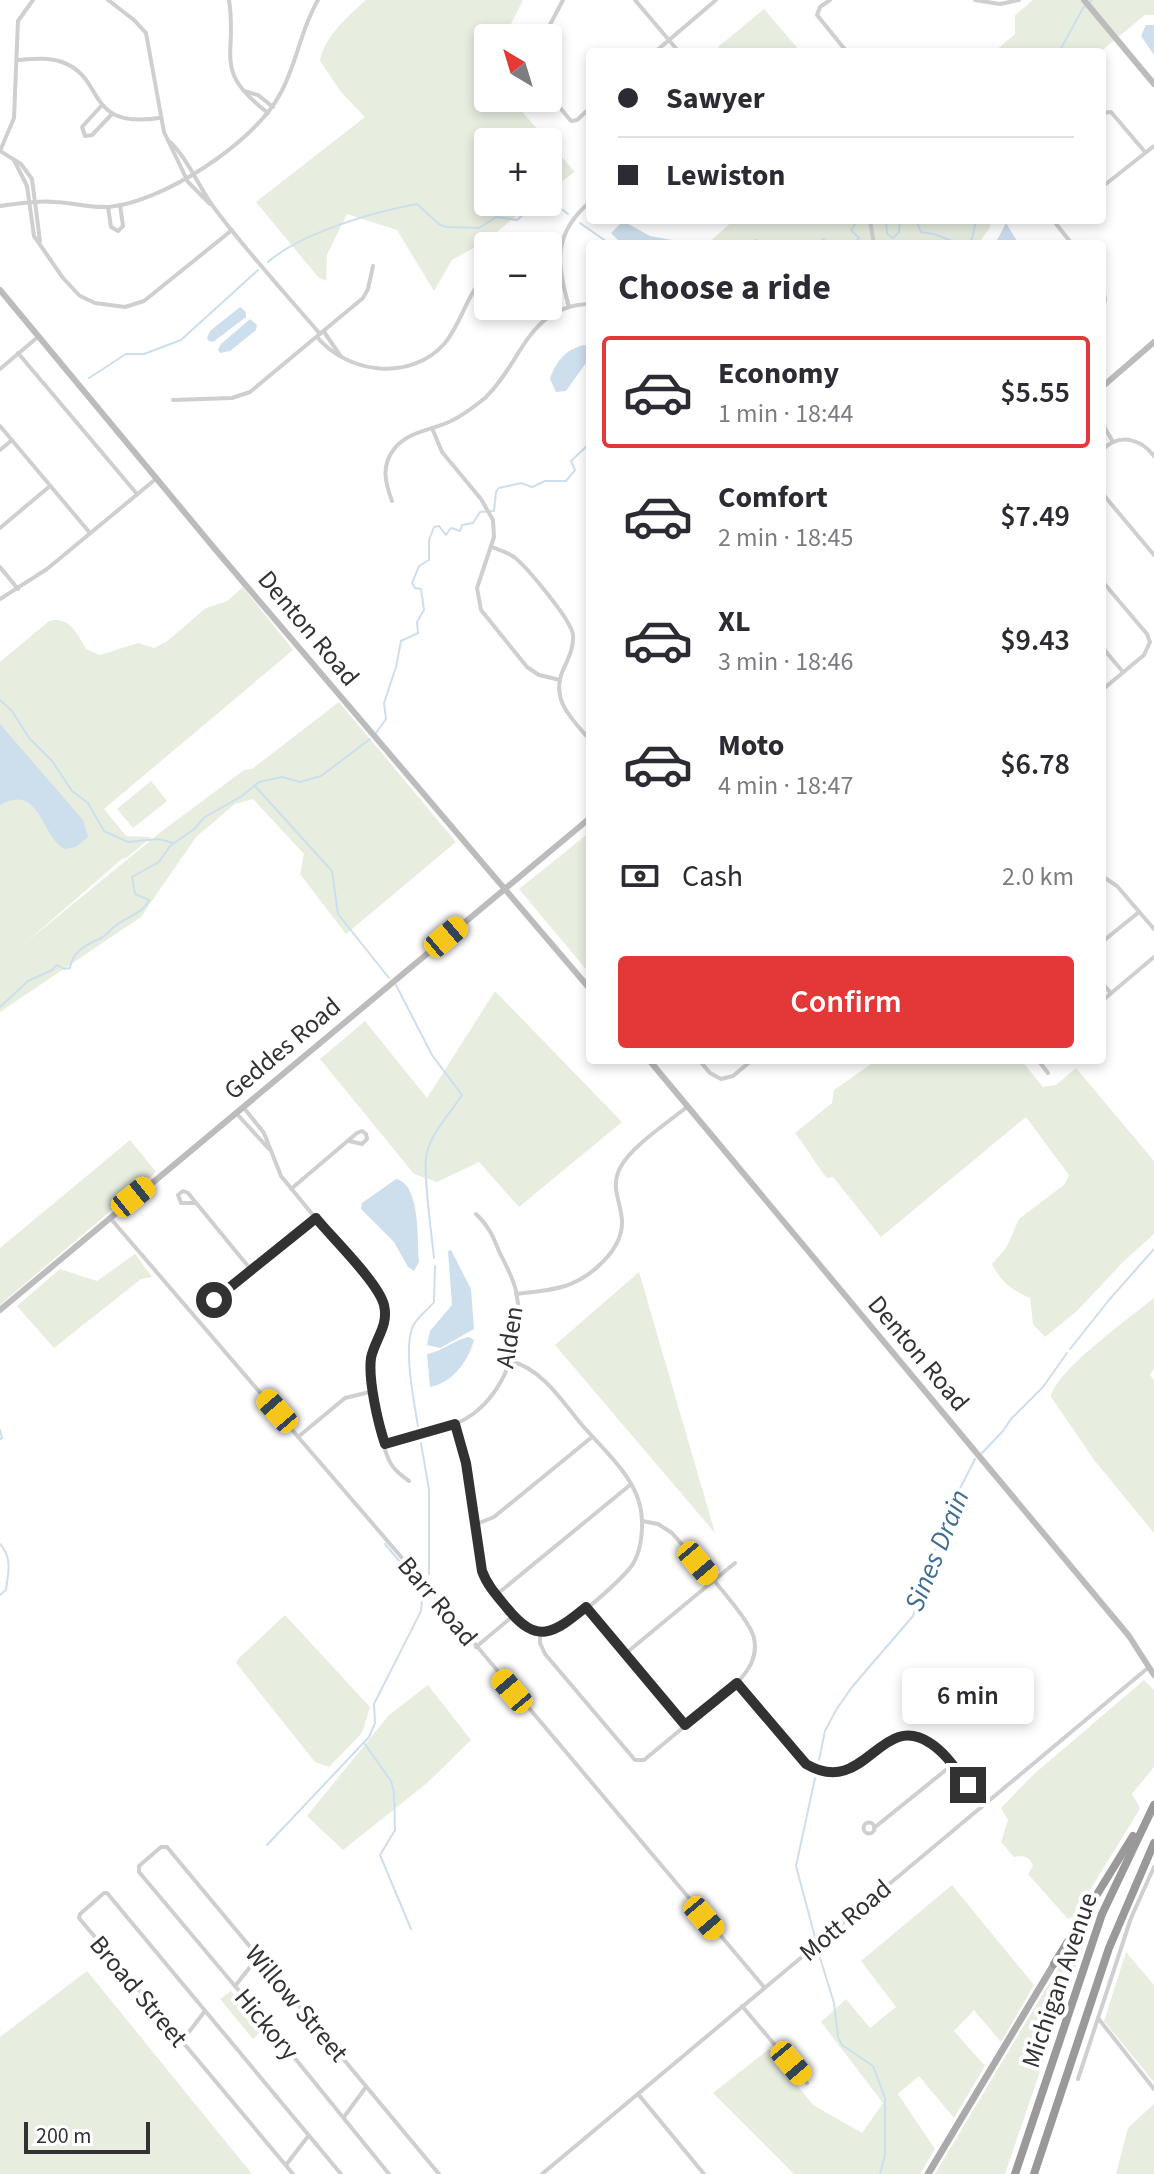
<!DOCTYPE html>
<html lang="en">
<head>
<meta charset="utf-8">
<style>
  :root { --surface:#fff; --page:#f7f7f7; --text:#2b2b33; --muted:#7c7c81; --line:#e1e1e2; --accent:#e43838 }
  body { margin:0; font-family:"Source Sans 3",sans-serif; background:var(--page); color:var(--text); height:100vh; display:flex; flex-direction:column; font-size:30px; white-space:nowrap }
  * { box-sizing:border-box; margin:0 }
  p { font-size:26px; color:var(--muted) }
  .icon { flex:none; width:44px; height:44px; fill:none; stroke:currentColor; stroke-width:2; stroke-linecap:round; stroke-linejoin:round }
  .map { position:relative; flex:1; overflow:hidden }
  .panel { position:absolute; left:586px; top:240px; width:520px; height:824px; display:flex; flex-direction:column; background:var(--surface); border-radius:8px; box-shadow:0 4px 12px #0003 }
  .panel>* { flex:none }
  .banner { position:absolute; left:586px; top:48px; width:520px; height:176px; border-radius:8px; box-shadow:0 4px 12px #0003; display:grid; align-content:center; height:176px; padding:0 32px; background:var(--surface) }
  .needle { width:52px; rotate:322deg }
  .tools { position:absolute; left:474px; top:24px; display:grid; gap:16px }
  .tools a { display:grid; place-items:center; width:88px; height:88px; border-radius:8px; background:var(--surface); box-shadow:0 4px 12px #0003; font-size:40px }
  .scale { position:absolute; left:24px; bottom:20px; width:126px; box-sizing:border-box; padding-left:8px; border:4px solid #323232; border-top:0; font-size:22px; line-height:28px; white-space:nowrap; color:#323232; -webkit-text-stroke:6px #fff; paint-order:stroke }
  .end { position:absolute; width:36px; height:36px; margin:-18px; border:10px solid #323232; background:#fff; box-shadow:0 0 0 4px #fff }
  .from { border-radius:50% }
  .bubble { position:absolute; height:56px; border-radius:8px; background:var(--surface); box-shadow:0 4px 12px #0003; font-size:26px; font-weight:600; line-height:56px; text-align:center }
  .car { position:absolute; width:24px; height:48px; margin:-24px -12px; border-radius:10px; box-shadow:0 0 6px 2px #0007; background:linear-gradient(#f5c518 24%,#345 0 40%,#f5c518 0 76%,#345 0 86%,#f5c518 0) }
  .banner b { display:flex; align-items:center; gap:28px; height:76px; font-size:30px }
  .banner b+b { border-top:2px solid var(--line) }
  .banner i { width:20px; height:20px; background:var(--text) }
  ul { padding:0; list-style:none }
  li { display:flex; align-items:center; gap:24px; height:112px; margin:0 16px 12px; padding:0 16px; border:4px solid transparent; border-radius:8px }
  li div { flex:1 }
  li b { display:block; font-size:30px }
  li em { font-style:normal; font-weight:600 }
  li.current { border-color:var(--accent) }
  li>.icon { width:72px; height:72px; stroke-width:1.5 }
  h2 { padding:0 32px; font-size:36px; line-height:96px }
  .pay { display:flex; align-items:center; gap:20px; height:88px; padding:0 32px; font-size:30px }
  .pay p { margin-inline-start:auto }
  .cta { display:flex; gap:16px; margin-top:auto; padding:16px 32px }
  .cta a { flex:1; height:92px; border-radius:8px; background:var(--accent); color:#fff; font-size:32px; font-weight:600; line-height:92px; text-align:center }
  .map>svg:first-child { display:block }
  .green { fill:#e7eee0 }
  .water { fill:#cddeed }
  .lines { fill:none; stroke-linecap:round; stroke-linejoin:round }
  .stream { stroke:#cddeed; stroke-width:2 }
  .street { stroke:#cfcfcf; stroke-width:4 }
  .secondary { stroke:#bcbcbc; stroke-width:6 }
  .primary { stroke:#aaa; stroke-width:7 }
  .highway { stroke:#999; stroke-width:8 }
  .route { stroke:#323232; stroke-width:10 }
  .labels { text-anchor:middle; stroke-width:8; stroke-linejoin:round; paint-order:stroke }
  .street-label { font-size:26px; fill:#323232; stroke:#fff }
  .water-label { font-size:28px; font-style:italic; fill:#3f6d94; stroke:#fff }
</style>
</head>
<body>
<div class="map">
<svg width="1154" height="2174" viewBox="0 0 1154 2174">
  <rect width="100%" height="100%" fill="#fff"/>
  <g class="green">
    <path d="M366,0H523L504,38H488V98H510L575,172L548,191V142H488V202H532L488,240L452,260L434,291L397,230L347,214L327,255L326,281L318,277L256,202L365,117L341,92L320,61C324,37 348,16 366,0Z"/>
    <polygon points="1033,0 1154,0 1154,15 1145,15 1100,52 994,52 1015,34 1015,15"/>
    <polygon points="764,9 801,52 723,52 718,47"/>
    <polygon points="734,220 992,220 989,229 978,244 707,244"/>
    <path d="M243,587L293,650L104,809L126,836L152,837L125,859L123,858L23,945L162,831L244,770L252,769L339,702L456,842L346,934L300,874L304,854L253,799L235,804L196,837L141,917L0,1012V662L49,621C69,616 77,633 86,649L100,655L138,643L154,648L166,642L206,608L227,601Z"/>
    <polygon points="151,781 167,801 133,828 117,809"/>
    <polygon points="590,832 590,974 519,889"/>
    <polygon points="495,991 622,1122 519,1207 479,1162 437,1182 414,1174 320,1059 365,1021 427,1098"/>
    <path d="M877,1060H1021L1043,1087L1056,1085L1076,1068L1154,1161V1234L1123,1262L1077,1311L1045,1337L1033,1324L1030,1298C1012,1290 1001,1282 992,1264L1006,1248L1019,1219L1065,1184L1069,1175L1026,1117L881,1237L833,1177L827,1178C815,1163 807,1148 795,1133L832,1103L834,1090Z"/>
    <polygon points="130,1140 156,1172 0,1305 0,1248"/>
    <polygon points="135,1254 152,1277 141,1279 54,1348 17,1306 60,1269 97,1281"/>
    <polygon points="639,1272 715,1533 555,1345"/>
    <path d="M1154,1298V1368L1150,1375L1154,1380V1533L1095,1461L1051,1397C1055,1371 1131,1317 1154,1298Z"/>
    <polygon points="285,1615 370,1707 362,1733 329,1767 315,1762 236,1663 238,1659"/>
    <path d="M1144,1680L1154,1690V1767L1132,1794L1140,1808L1138,1812L1074,1916L1068,1919L1028,1874L1033,1866C1029,1856 1024,1855 1014,1857L1001,1842L1008,1820L1001,1808L1033,1775Z"/>
    <polygon points="428,1685 471,1740 427,1783 343,1850 307,1816 389,1715"/>
    <polygon points="952,1885 1034,1985 1001,2042 974,2010 954,2031 985,2066 954,2118 919,2076 898,2094 935,2149 920,2174 794,2174 713,2093 769,2049 813,2105 862,2133 883,2103 821,2022 846,1999 870,2028 896,2007 861,1961"/>
    <polygon points="1098,1902 1005,2174 935,2174"/>
    <polygon points="1126,1952 1154,1985 1154,2082 1104,2021"/>
    <polygon points="87,1971 252,2174 0,2174 0,2037"/>
    <polygon points="231,1991 263,2030 253,2039 220,1999"/>
    <polygon points="1154,2104 1154,2174 1116,2174 1128,2128"/>
  </g>
  <g class="water">
    <polygon points="1146,25 1154,25 1154,55 1141,36"/>
    <polygon points="623,221 650,236 694,244 622,244 611,233"/>
    <polygon points="1006,223 1017,241 1014,244 995,244"/>
    <polygon points="240,307 246,312 246,317 213,342 209,341 207,338 210,331"/>
    <polygon points="250,319 257,325 256,330 230,351 220,353 218,350 221,344"/>
    <path d="M584,345L590,347L588,360L566,391L556,392L550,379C555,362 566,349 584,345Z"/>
    <path d="M0,724L83,820L88,837L76,847L65,849C41,838 41,782 0,805Z"/>
    <path d="M396,1179C421,1184 417,1241 419,1262L414,1271L408,1267L394,1242L361,1209L362,1203Z"/>
    <polygon points="451,1250 471,1289 474,1329 440,1348 427,1345 430,1331 452,1305 448,1251"/>
    <path d="M469,1337L474,1340C468,1362 452,1383 430,1387L427,1354C444,1351 453,1340 469,1337Z"/>
  </g>
  <g class="lines">
    <g class="stream">
      <polyline points="1059,52 1083,8 1092,0"/>
      <polyline points="548,199 568,214"/>
      <polyline points="886,220 887,234 893,238 899,232 900,220"/>
      <polyline points="916,220 921,232 934,234 960,244"/>
      <polyline points="580,223 610,244"/>
      <polyline points="747,244 756,240 761,244"/>
      <polyline points="820,244 823,239 829,244"/>
      <polyline points="854,244 859,238 851,230 858,220"/>
      <polyline points="965,244 972,239 976,220"/>
      <path d="M268,262C301,233 373,212 417,204L440,225L447,227L479,228L496,217L517,220L537,202"/>
      <polyline points="89,378 126,354 144,354 181,340 258,270"/>
      <polyline points="0,700 12,711 29,738 52,761 72,791 88,803 104,831 128,842 159,839 173,843"/>
      <polyline points="376,733 386,719 384,703 396,667 401,641 418,633 417,622 424,610 421,589 415,588 412,583 419,566 429,560 429,540 434,527 439,526 446,535 451,528 460,531 462,525 473,523 480,512 494,511 496,492 499,488 521,483 532,487 545,481 566,481 575,470 571,461 590,443"/>
      <polyline points="255,786 332,871 338,914 389,978"/>
      <path d="M396,985L432,1055L462,1095C450,1114 433,1130 427,1152C422,1170 432,1236 434,1258"/>
      <path d="M0,1007L28,981L52,970L57,965L64,969L70,968C72,952 86,945 99,939C105,937 109,931 114,927C125,917 143,914 149,900L135,894L132,877L159,862L170,846L193,830L205,817L242,796L259,782L282,777L300,782L321,776L370,739"/>
      <polyline points="1070,1349 1109,1300 1154,1249"/>
      <path d="M418,1426C414,1402 403,1347 413,1326C418,1316 428,1310 434,1302L435,1266"/>
      <polyline points="0,1430 2,1438 0,1439"/>
      <polyline points="421,1443 429,1490 429,1574"/>
      <polyline points="982,1453 1003,1431 1011,1419 1043,1387 1067,1353"/>
      <path d="M0,1544C13,1559 8,1572 6,1590L0,1595"/>
      <polyline points="385,1544 421,1587"/>
      <polyline points="364,1743 391,1781 394,1792 395,1830 380,1855 411,1929"/>
      <polyline points="819,1760 825,1731 836,1710 852,1687 913,1616 946,1516 975,1459"/>
      <polyline points="267,1845 369,1737 375,1723 374,1704 421,1611 423,1587"/>
      <polyline points="815,1937 796,1866 815,1778"/>
      <polyline points="817,1948 834,2003 838,2037 842,2045 873,2066 885,2098 885,2155 880,2174"/>
    </g>
    <g class="street">
      <polyline points="33,0 18,21 14,118 0,151 21,164 32,179 40,241"/>
      <polyline points="108,0 134,20 146,33 164,132 188,182 210,204"/>
      <path d="M229,0C238,57 211,69 268,113"/>
      <polyline points="635,0 679,52"/>
      <polyline points="830,0 820,7 817,15 847,52"/>
      <polyline points="975,0 1000,4 1019,0"/>
      <polyline points="543,38 563,0"/>
      <polyline points="655,52 716,0"/>
      <path d="M17,60C31,59 48,57 62,62C107,78 83,129 159,118"/>
      <polyline points="244,91 258,95 273,107"/>
      <polyline points="548,93 571,121 577,120 590,108"/>
      <polyline points="102,105 82,127 85,136 92,135 112,114"/>
      <polyline points="1102,113 1111,112 1145,152"/>
      <path d="M170,142C189,160 199,188 215,209C248,253 285,293 320,334"/>
      <polyline points="14,160 27,186 34,236 63,278 80,296 95,303 125,307 144,301 232,230"/>
      <polyline points="1102,187 1154,146"/>
      <path d="M0,206C18,204 37,200 55,202C74,203 90,208 109,207C163,202 253,143 279,96C297,65 300,30 318,0"/>
      <polyline points="108,207 111,227 118,231 123,226 120,205"/>
      <polyline points="870,220 874,244"/>
      <polyline points="1053,220 1072,244"/>
      <polyline points="1102,284 1105,299 1102,314"/>
      <path d="M569,307C557,264 552,234 590,202"/>
      <polyline points="324,332 340,355"/>
      <path d="M317,337C348,374 411,382 445,343C463,321 466,293 488,274"/>
      <polyline points="18,353 137,494"/>
      <polyline points="0,369 39,336"/>
      <polyline points="173,400 232,398 250,392 363,298 368,289 373,266"/>
      <polyline points="1102,423 1113,442"/>
      <polyline points="0,426 90,533"/>
      <polyline points="432,428 442,452 481,499 493,520 494,537 477,588 481,610 527,667 539,675 560,680"/>
      <polyline points="0,450 12,440"/>
      <path d="M1102,450C1119,433 1140,438 1154,456"/>
      <polyline points="1102,493 1154,555"/>
      <path d="M392,501C385,482 381,466 394,449C407,432 431,430 449,422C462,416 474,407 485,398C522,363 528,305 590,304"/>
      <polyline points="0,528 50,486"/>
      <path d="M492,547C500,550 507,552 514,557C527,567 572,621 573,635C574,648 568,659 563,670C550,700 572,719 590,740"/>
      <polyline points="0,567 18,589"/>
      <polyline points="1102,581 1147,634 1150,642 1144,655 1102,690"/>
      <polyline points="0,599 47,569 157,478"/>
      <polyline points="1102,647 1123,672"/>
      <polyline points="1102,876 1117,886 1154,929"/>
      <polyline points="1102,942 1139,912"/>
      <polyline points="1102,983 1111,993"/>
      <polyline points="1102,1001 1154,957"/>
      <polyline points="699,1060 710,1073 721,1079 733,1076 752,1060"/>
      <polyline points="1038,1060 1048,1073"/>
      <path d="M244,1108L264,1133L281,1176L382,1299C390,1328 374,1335 371,1359C368,1379 381,1447 391,1464C395,1471 402,1476 409,1481"/>
      <polyline points="237,1114 269,1149"/>
      <polyline points="291,1189 357,1133 362,1131 366,1134 367,1139 362,1144 349,1141"/>
      <polyline points="195,1203 181,1203 178,1195 183,1191 188,1193 252,1271"/>
      <polyline points="111,1219 427,1587 764,1987"/>
      <polyline points="228,1291 213,1288 209,1295 212,1300 219,1299 316,1218"/>
      <path d="M516,1294C532,1292 550,1291 565,1286C590,1278 623,1250 622,1221C621,1201 610,1188 620,1168C631,1146 669,1122 688,1106"/>
      <path d="M455,1424C468,1456 469,1492 474,1525C478,1545 477,1566 488,1584C498,1601 518,1630 539,1633C545,1633 552,1632 557,1630C572,1623 627,1576 634,1562C643,1546 644,1519 639,1502C631,1473 601,1447 582,1425C561,1400 543,1370 511,1361"/>
      <polyline points="298,1437 345,1398 374,1391"/>
      <path d="M385,1444C413,1436 448,1432 473,1414C508,1388 525,1333 516,1291C513,1277 505,1264 499,1251C493,1236 488,1225 476,1214"/>
      <polyline points="474,1525 494,1517 592,1437"/>
      <polyline points="496,1595 630,1485"/>
      <polyline points="586,1607 684,1725"/>
      <path d="M540,1633V1643L545,1654L635,1760H644L737,1683C749,1670 758,1657 754,1638C750,1617 689,1553 672,1533L658,1524L642,1521"/>
      <polyline points="476,1647 513,1616"/>
      <polyline points="625,1654 735,1563"/>
      <path d="M737,1683L806,1764C865,1799 880,1710 930,1743C952,1757 968,1785 985,1804"/>
      <circle cx="869" cy="1828" r="5.5"/>
      <polyline points="874,1828 952,1765"/>
      <polyline points="235,1986 258,1957"/>
      <polyline points="742,2006 807,2083"/>
      <polyline points="1098,2018 1154,2089"/>
      <polyline points="182,2041 205,2011"/>
      <polyline points="1078,2079 1131,1918 1154,1867"/>
      <polyline points="638,2094 704,2174"/>
      <polyline points="344,2117 366,2087"/>
      <polyline points="286,2165 309,2135"/>
      <polyline points="293,2174 79,1918 80,1914 104,1893 107,1893 341,2174"/>
      <polyline points="389,2174 272,2030 139,1872 139,1866 161,1847 167,1847 439,2174"/>
      <polyline points="542,2174 1149,1667"/>
    </g>
    <g class="secondary">
      <polyline points="1084,0 1154,84"/>
      <polyline points="0,290 215,549 590,989"/>
      <polyline points="1102,387 1154,342"/>
      <polyline points="649,1060 1129,1636 1154,1675"/>
      <polyline points="0,1310 590,818"/>
    </g>
    <polyline class="primary" points="928,2174 1054,1964"/>
    <g class="highway">
      <polyline points="1054,1964 1133,1836"/>
      <polyline points="1015,2174 1102,1914 1154,1805"/>
      <polyline points="1034,2174 1109,1948 1154,1843"/>
    </g>
  </g>
  <g class="lines">
    <path class="route" d="M214,1300L316,1218C332,1238 378,1282 384,1305C389,1326 375,1339 371,1358C368,1380 378,1423 385,1444L455,1424L466,1463L482,1571C487,1585 497,1596 507,1608C537,1645 553,1634 586,1607L685,1725L737,1683L806,1764C865,1799 880,1710 930,1743C946,1753 957,1771 968,1785"/>
  </g>
  <g class="labels">
    <g class="street-label">
      <text transform="translate(309 628) rotate(50)" y="9">Denton Road</text>
      <text transform="translate(282 1048) rotate(-40)" y="9">Geddes Road</text>
      <text transform="translate(509 1337) rotate(-81)" y="9">Alden</text>
      <text transform="translate(919 1353) rotate(50)" y="9">Denton Road</text>
      <text transform="translate(438 1601) rotate(50)" y="9">Barr Road</text>
      <text transform="translate(845 1920) rotate(-40)" y="9">Mott Road</text>
      <text transform="translate(1059 1980) rotate(-71)" y="9">Michigan Avenue</text>
      <text transform="translate(139 1991) rotate(50)" y="9">Broad Street</text>
      <text transform="translate(297 2003) rotate(50)" y="9">Willow Street</text>
      <text transform="translate(267 2024) rotate(50)" y="9">Hickory</text>
    </g>
    <g class="water-label">
      <text transform="translate(936 1550) rotate(-68)" y="10">Sines Drain</text>
    </g>
  </g>
</svg>
<div class="tools">
<a><svg class="needle" viewBox="-14 -14 28 28"><path d="M0-13l5 13h-10z" fill="#e53935"/><path d="M0 13l5-13h-10z" fill="#7c7c81"/></svg></a>
<a>+</a>
<a>−</a>
</div>
<div class="scale">200 m</div>
<i class="end from" style="left:214px;top:1300px"></i>
<i class="end" style="left:968px;top:1785px"></i>
<div class="bubble" style="left:902px;top:1668px;width:132px">6 min</div>
<i class="car" style="left:446px;top:937px;rotate:50deg"></i>
<i class="car" style="left:133px;top:1197px;rotate:51deg"></i>
<i class="car" style="left:277px;top:1411px;rotate:319deg"></i>
<i class="car" style="left:698px;top:1563px;rotate:140deg"></i>
<i class="car" style="left:512px;top:1691px;rotate:320deg"></i>
<i class="car" style="left:704px;top:1918px;rotate:140deg"></i>
<i class="car" style="left:791px;top:2063px;rotate:140deg"></i>
<div class="banner">
<b><i class="from"></i>Sawyer</b>
<b><i></i>Lewiston</b>
</div>
<section class="panel">
<h2>Choose a ride</h2>
<ul>
<li class="current"><svg class="icon" aria-label="car" viewBox="0 0 24 24"><path d="M5 17H2v-5l4-1 3-4h7l3 4 3 1v5h-3M9 17h6M6 11h13"/><circle cx="7" cy="17" r="2"/><circle cx="17" cy="17" r="2"/></svg><div><b>Economy</b><p>1 min · 18:44</p></div><em>$5.55</em></li>
<li><svg class="icon" aria-label="car" viewBox="0 0 24 24"><path d="M5 17H2v-5l4-1 3-4h7l3 4 3 1v5h-3M9 17h6M6 11h13"/><circle cx="7" cy="17" r="2"/><circle cx="17" cy="17" r="2"/></svg><div><b>Comfort</b><p>2 min · 18:45</p></div><em>$7.49</em></li>
<li><svg class="icon" aria-label="car" viewBox="0 0 24 24"><path d="M5 17H2v-5l4-1 3-4h7l3 4 3 1v5h-3M9 17h6M6 11h13"/><circle cx="7" cy="17" r="2"/><circle cx="17" cy="17" r="2"/></svg><div><b>XL</b><p>3 min · 18:46</p></div><em>$9.43</em></li>
<li><svg class="icon" aria-label="car" viewBox="0 0 24 24"><path d="M5 17H2v-5l4-1 3-4h7l3 4 3 1v5h-3M9 17h6M6 11h13"/><circle cx="7" cy="17" r="2"/><circle cx="17" cy="17" r="2"/></svg><div><b>Moto</b><p>4 min · 18:47</p></div><em>$6.78</em></li>
</ul>
<div class="pay"><svg class="icon" aria-label="cash" viewBox="0 0 24 24"><path d="M3 7h18v10H3z"/><circle cx="12" cy="12" r="2"/></svg>Cash<p>2.0 km</p></div>
<div class="cta"><a>Confirm</a></div>
</section>
</div>
</body>
</html>
